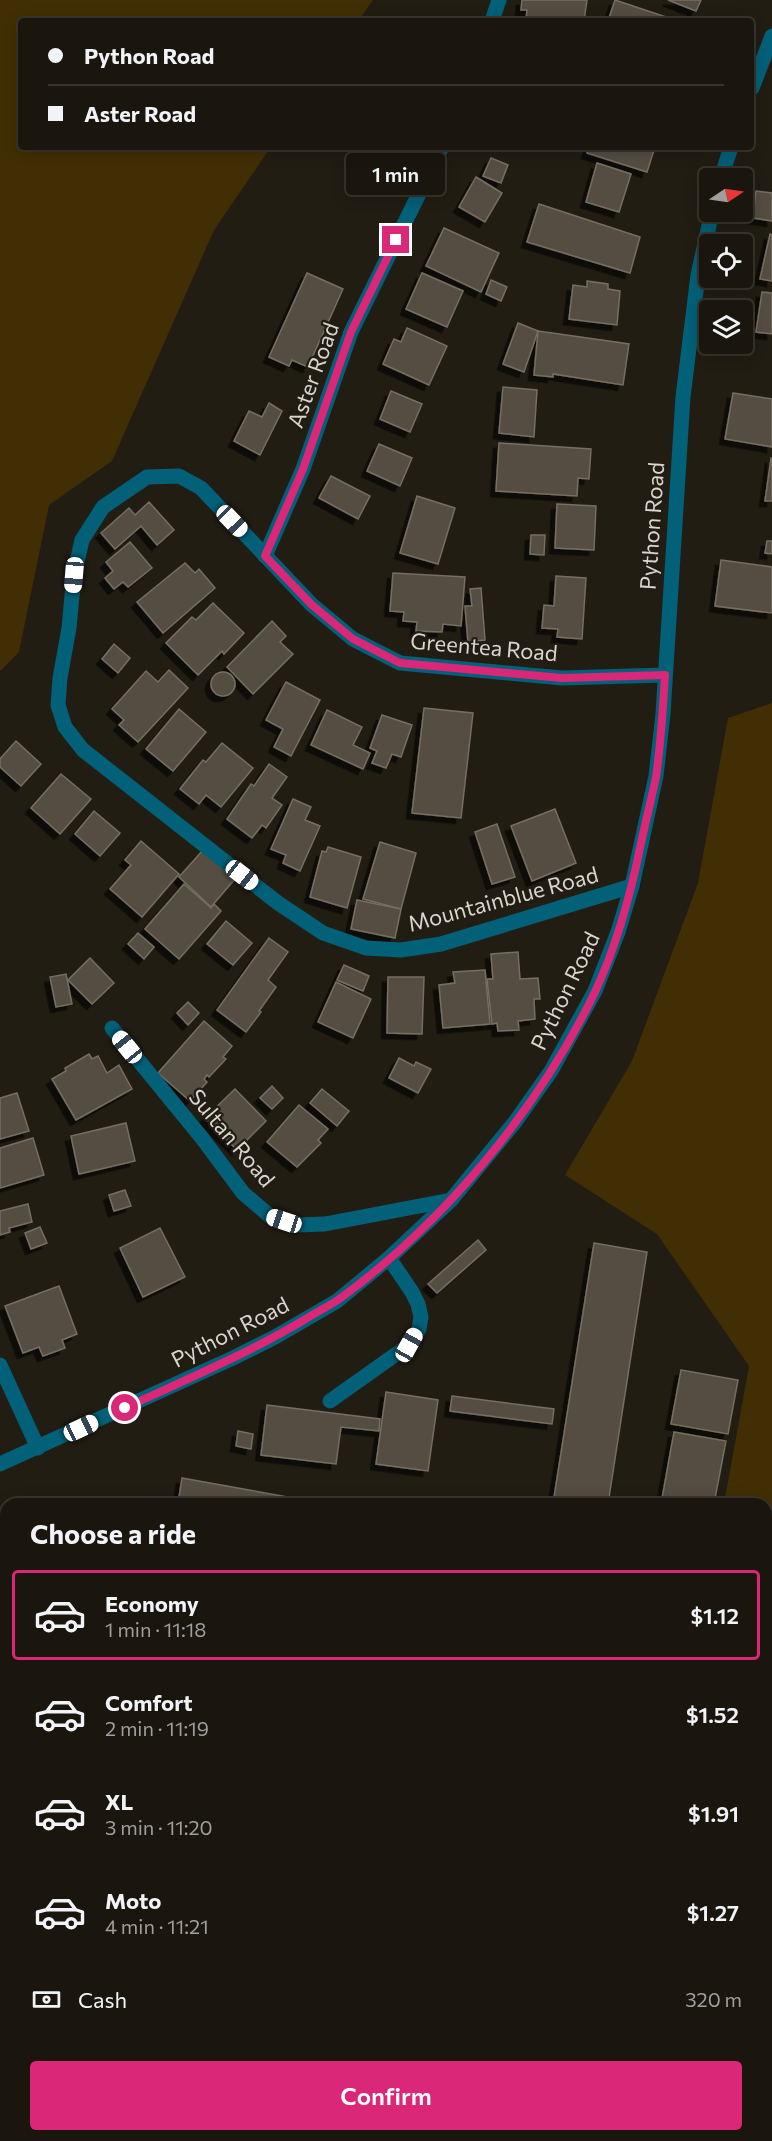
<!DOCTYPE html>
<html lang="en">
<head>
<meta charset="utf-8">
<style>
  :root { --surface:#1a160e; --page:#231f17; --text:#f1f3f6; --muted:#9f9f9e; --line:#38352e; --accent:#db2777 }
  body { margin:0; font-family:Commissioner,sans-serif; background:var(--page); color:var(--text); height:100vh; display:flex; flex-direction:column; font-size:22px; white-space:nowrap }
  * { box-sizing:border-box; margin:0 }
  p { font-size:20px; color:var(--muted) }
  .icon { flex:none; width:33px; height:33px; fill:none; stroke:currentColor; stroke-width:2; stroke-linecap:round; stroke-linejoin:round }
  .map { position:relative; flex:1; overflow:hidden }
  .drawer { position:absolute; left:0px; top:1498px; width:772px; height:644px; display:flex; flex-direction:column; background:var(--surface); border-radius:18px 18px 0 0; box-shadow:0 3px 15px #0003,0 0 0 2px var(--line) }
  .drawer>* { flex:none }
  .top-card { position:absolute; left:18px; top:18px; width:736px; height:132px; border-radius:6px; box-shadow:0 3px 15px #0003,0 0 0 2px var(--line); display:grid; align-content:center; height:132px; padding:0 30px; background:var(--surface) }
  .needle { width:39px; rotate:77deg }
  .fabs { position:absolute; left:699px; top:168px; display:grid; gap:12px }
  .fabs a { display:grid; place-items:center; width:54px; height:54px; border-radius:6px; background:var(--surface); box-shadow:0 3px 15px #0003,0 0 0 2px var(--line); font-size:30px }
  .end { position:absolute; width:27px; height:27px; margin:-14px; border:8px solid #db2777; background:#fff; box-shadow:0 0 0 3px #fff }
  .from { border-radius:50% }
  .bubble { position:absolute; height:42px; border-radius:6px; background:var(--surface); box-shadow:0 3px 15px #0003,0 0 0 2px var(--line); font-size:20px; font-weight:600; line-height:42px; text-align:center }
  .car { position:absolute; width:18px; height:36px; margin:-18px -9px; border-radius:8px; box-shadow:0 0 4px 2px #0007; background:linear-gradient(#fff 24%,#345 0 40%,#fff 0 76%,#345 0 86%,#fff 0) }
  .top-card b { display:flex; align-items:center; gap:21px; height:57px; font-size:22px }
  .top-card b+b { border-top:2px solid var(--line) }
  .top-card i { width:15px; height:15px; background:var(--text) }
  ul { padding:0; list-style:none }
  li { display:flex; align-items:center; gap:18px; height:90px; margin:0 12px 9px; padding:0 18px; border:3px solid transparent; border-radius:6px }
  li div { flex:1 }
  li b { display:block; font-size:22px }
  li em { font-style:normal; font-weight:600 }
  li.selected { border-color:var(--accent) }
  li>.icon { width:54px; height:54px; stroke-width:1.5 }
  h2 { padding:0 30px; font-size:27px; line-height:72px }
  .pay { display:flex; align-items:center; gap:15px; height:66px; padding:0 30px; font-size:22px }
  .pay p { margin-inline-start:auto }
  .cta { display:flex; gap:12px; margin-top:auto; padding:12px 30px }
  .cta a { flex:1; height:69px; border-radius:6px; background:var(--accent); color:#fff; font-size:24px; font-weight:600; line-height:69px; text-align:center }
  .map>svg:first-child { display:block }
  .green { fill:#412e04 }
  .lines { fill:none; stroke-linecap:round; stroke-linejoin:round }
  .stream { stroke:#163f4c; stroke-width:10 }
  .building { fill:#544d42; stroke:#756e62; stroke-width:1.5; filter:url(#shadow) }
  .service { stroke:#026078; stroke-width:15 }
  .minor { stroke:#026078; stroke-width:15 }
  .route { stroke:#db2777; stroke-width:8 }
  .labels { text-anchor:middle; stroke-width:4.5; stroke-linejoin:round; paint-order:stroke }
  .street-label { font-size:22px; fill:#d9d5cf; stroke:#221d13 }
</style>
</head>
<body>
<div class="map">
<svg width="772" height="2141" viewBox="0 0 772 2141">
  <defs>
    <filter id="shadow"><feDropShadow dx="-5.5" dy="5.5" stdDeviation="0" flood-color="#0009"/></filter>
  </defs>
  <rect width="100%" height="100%" fill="#221d13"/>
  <g class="green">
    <polygon points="0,0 373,0 358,21 21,21 21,147 271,147 214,230 112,461 49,505 19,652 0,671"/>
    <polygon points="772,703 772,2141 327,2141 327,2136 766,2136 766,1504 724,1504 749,1366 657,1234 565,1175 632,1061 698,883 728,718"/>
    <polygon points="6,1662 6,1789 0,1782 0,1663"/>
  </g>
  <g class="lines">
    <g class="stream">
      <polyline points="766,1919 772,1913"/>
      <polyline points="564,2141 568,2136"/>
    </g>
  </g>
  <g class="building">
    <polygon points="522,0 587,0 584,21 526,21 527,10 521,10"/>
    <polygon points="615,0 678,21 608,21"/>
    <polygon points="668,0 701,0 696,11"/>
    <polygon points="589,147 655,147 647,172 587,153"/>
    <polygon points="491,158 508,165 501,183 483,176"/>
    <polygon points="597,163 631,174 619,212 586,202"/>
    <polygon points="476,177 502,193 485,222 459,207"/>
    <polygon points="756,191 772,193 772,221 753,218"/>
    <polygon points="539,204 640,237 630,273 527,242"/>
    <polygon points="444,228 499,253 481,292 426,266"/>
    <polygon points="770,234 772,235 772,281 760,279"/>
    <polygon points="307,273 343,289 308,367 292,360 289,366 269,357"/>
    <polygon points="422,273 463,291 447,327 406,309"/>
    <polygon points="491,280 507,287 501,301 486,294"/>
    <polygon points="587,281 608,284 608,289 620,291 617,325 569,319 573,285 587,287"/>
    <polygon points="762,292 772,293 772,334 756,332"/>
    <polygon points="518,323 538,331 524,372 503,364"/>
    <polygon points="407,328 447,346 429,385 383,364 394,339 401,342"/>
    <polygon points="538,331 629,344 623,385 553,374 553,377 534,375"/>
    <polygon points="503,387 537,390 534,437 499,433"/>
    <polygon points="391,391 422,404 410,432 380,419"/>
    <polygon points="733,393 772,399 772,447 725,439"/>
    <polygon points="269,403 282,411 260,455 234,441 249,411 262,417"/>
    <polygon points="499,443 591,449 589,479 578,478 577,496 496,491"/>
    <polygon points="379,444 412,458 400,486 367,471"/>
    <polygon points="771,458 772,458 772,501 765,501"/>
    <polygon points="331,476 370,496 358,519 319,498"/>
    <polygon points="417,496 455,508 438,564 400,553"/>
    <polygon points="149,502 174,530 157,545 141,526 115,549 101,533 129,508 135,515"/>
    <polygon points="557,504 596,506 594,550 555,548"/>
    <polygon points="531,535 545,535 544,555 530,554"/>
    <polygon points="767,541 772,541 772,554 765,553"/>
    <polygon points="130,542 152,568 128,587 123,582 114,589 105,578 113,571 106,562"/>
    <polygon points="721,560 772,567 772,613 715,606"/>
    <polygon points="185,563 195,573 199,569 215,588 163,633 137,602"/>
    <polygon points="393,573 465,577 461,626 443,624 442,632 416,631 417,622 403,621 404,612 390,611"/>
    <polygon points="556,576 586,578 582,639 557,637 558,629 542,628 544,605 554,606"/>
    <polygon points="481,588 485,640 468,642 465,606 472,606 470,589"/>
    <polygon points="213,603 244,633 224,654 222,651 198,675 166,643 192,617 196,620"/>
    <polygon points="272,621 286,636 280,642 293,654 253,694 227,667"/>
    <polygon points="114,644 130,658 118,673 102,659"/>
    <polygon points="169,670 188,688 138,742 119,725 124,720 112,709 146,671 158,682"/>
    <circle cx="223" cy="684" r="12"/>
    <polygon points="286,682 320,700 291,756 274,747 283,729 266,720"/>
    <polygon points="424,708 473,713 461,818 412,813"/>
    <polygon points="179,709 206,732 173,771 146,749"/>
    <polygon points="327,710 362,727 353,745 370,753 363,769 311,745"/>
    <polygon points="382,715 412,725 401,757 392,754 386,768 372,763 377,751 370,748"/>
    <polygon points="16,741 41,764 21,786 0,767 0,759"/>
    <polygon points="222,743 253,768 221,807 206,795 199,804 180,789 203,760 206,762"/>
    <polygon points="269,764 287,777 272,798 282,805 266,828 262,825 252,838 227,819 251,784 254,786"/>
    <polygon points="61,774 91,799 60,834 31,808"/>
    <polygon points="293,799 311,807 305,820 320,826 300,871 283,863 286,855 271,849"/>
    <polygon points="555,809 576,863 532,881 511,826"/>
    <polygon points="94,811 120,833 100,856 75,834"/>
    <polygon points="497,824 515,877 492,884 475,832"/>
    <polygon points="141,841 179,874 142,917 110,889 131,865 125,860"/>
    <polygon points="380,842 416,853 401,909 363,899"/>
    <polygon points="328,847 361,857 347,908 310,897 322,851 326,852"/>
    <polygon points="203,850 235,879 211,907 179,877"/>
    <polygon points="184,884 211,908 214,904 221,911 179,959 145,929"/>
    <polygon points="357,900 401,909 395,938 351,929"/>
    <polygon points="226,921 252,943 233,965 207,944"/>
    <polygon points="138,933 154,947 144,959 128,944"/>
    <polygon points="269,938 288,952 268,980 276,987 259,1011 261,1012 246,1032 217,1010"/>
    <polygon points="518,952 520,979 538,978 540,999 534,999 535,1019 518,1021 519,1030 498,1031 497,1023 492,1024 487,979 493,979 491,954"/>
    <polygon points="90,958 114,983 92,1004 68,980"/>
    <polygon points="344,965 369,976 363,991 337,980"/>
    <polygon points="485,970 490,1024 443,1028 439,985 455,983 453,972"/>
    <polygon points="66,974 72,1004 56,1007 50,977"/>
    <polygon points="388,977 424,977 422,1034 387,1033"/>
    <polygon points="336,982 371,999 353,1038 318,1022"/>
    <polygon points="188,1002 199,1013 188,1025 177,1013"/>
    <polygon points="204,1021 232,1046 223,1057 226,1059 209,1077 207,1075 204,1079 207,1082 190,1101 158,1073"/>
    <polygon points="89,1054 92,1059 98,1056 107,1073 119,1065 132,1089 76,1120 52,1079 66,1071 65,1068"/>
    <polygon points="399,1058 414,1066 416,1062 431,1069 418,1093 389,1078"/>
    <polygon points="272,1086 283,1098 272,1109 260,1098"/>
    <polygon points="235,1089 266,1121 237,1150 205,1118"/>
    <polygon points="322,1089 349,1111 337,1126 310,1103"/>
    <polygon points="17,1093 29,1131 0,1139 0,1098"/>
    <polygon points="299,1105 328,1129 318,1140 321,1143 297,1167 267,1142"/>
    <polygon points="126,1123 135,1161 79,1174 71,1136"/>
    <polygon points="33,1138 44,1175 0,1188 0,1148"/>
    <polygon points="125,1190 131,1206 114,1211 109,1195"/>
    <polygon points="28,1204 32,1222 9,1228 10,1232 0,1235 0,1211"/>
    <polygon points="40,1227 47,1243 31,1249 25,1233"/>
    <polygon points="160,1228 185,1277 143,1297 120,1248"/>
    <polygon points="478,1240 486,1250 437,1293 428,1284"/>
    <polygon points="594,1243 647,1252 608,1504 553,1504"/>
    <polygon points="59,1286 77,1334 62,1340 65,1348 43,1356 39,1347 23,1353 5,1306"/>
    <polygon points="681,1370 738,1380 728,1434 671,1424"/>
    <polygon points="386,1392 438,1400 428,1471 376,1464"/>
    <polygon points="452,1396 554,1409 552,1424 450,1411"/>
    <polygon points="267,1405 380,1419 379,1431 341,1427 336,1464 261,1455"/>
    <polygon points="238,1431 253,1434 251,1449 236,1446"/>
    <polygon points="674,1432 726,1441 714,1504 661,1504"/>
    <polygon points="182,1478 327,1504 178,1504"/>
    <polygon points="6,1990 6,2016 0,2015 0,1991"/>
    <rect x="0" y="2018" width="6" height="69"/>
    <rect x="226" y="2136" width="39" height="5"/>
  </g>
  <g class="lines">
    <polyline class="service" points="330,1401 409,1345 419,1329 421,1317 418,1304 412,1292 389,1258"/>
    <g class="minor">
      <polyline points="492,21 499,0"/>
      <polyline points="752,88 772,36"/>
      <polyline points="721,178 731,147"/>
      <polyline points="265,556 303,469 351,332 442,147"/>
      <polyline points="632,886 441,944 401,950 366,948 323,933 278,903 83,750 65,727 58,705 60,678 69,628 74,575 82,540 103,507 147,477 179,476 201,488 312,605 353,639 400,663 562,678 665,675"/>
      <polyline points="112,1028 202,1138 243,1193 271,1217 297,1225 325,1224 451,1200"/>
      <polyline points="0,1365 38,1448"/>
      <polyline points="0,1464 233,1358 275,1337 337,1301 389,1258 451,1200 515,1122 551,1071 595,991 618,932 632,886 656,776 663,714 683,397 698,275 712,212"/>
    </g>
  </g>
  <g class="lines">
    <path class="route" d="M125,1408C185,1380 247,1354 304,1320C315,1313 327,1307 338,1300C444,1223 538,1110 595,992C616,947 630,897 640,848C645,824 651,801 656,777C661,743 663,709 665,675L562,678L400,663L353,639L312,605L265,556L303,469L351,332L396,240"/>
  </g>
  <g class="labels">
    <g class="street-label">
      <text transform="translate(313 375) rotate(-70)" y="8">Aster Road</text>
      <text transform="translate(652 526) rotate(-86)" y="8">Python Road</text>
      <text transform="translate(484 647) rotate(5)" y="8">Greentea Road</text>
      <text transform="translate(503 899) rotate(-15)" y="8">Mountainblue Road</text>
      <text transform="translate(565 991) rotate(-64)" y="8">Python Road</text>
      <text transform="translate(232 1138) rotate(50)" y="8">Sultan Road</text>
      <text transform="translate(230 1332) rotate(-27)" y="8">Python Road</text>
    </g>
  </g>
</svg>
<div class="fabs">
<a><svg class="needle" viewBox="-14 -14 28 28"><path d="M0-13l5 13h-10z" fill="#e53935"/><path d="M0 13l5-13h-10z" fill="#9f9f9e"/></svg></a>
<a><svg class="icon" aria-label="locate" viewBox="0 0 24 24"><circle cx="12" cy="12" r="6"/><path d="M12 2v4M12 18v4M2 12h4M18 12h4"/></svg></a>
<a><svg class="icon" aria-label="layers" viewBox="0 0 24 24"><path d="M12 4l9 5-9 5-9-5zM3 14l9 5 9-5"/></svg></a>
</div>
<i class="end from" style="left:125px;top:1408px"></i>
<i class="end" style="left:396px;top:240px"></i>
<div class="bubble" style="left:346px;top:153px;width:99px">1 min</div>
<i class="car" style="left:232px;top:521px;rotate:136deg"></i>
<i class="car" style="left:74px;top:575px;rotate:185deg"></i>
<i class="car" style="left:242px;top:875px;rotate:128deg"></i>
<i class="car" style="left:127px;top:1047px;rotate:321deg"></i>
<i class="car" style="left:284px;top:1221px;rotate:288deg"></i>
<i class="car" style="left:409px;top:1345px;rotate:29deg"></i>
<i class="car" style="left:81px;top:1428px;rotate:65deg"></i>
<div class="top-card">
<b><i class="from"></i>Python Road</b>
<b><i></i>Aster Road</b>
</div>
<section class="drawer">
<h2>Choose a ride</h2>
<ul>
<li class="selected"><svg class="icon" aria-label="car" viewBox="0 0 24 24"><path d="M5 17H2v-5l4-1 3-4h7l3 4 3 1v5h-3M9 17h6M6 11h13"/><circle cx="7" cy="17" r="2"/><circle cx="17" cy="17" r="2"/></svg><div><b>Economy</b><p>1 min · 11:18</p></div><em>$1.12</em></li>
<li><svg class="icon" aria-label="car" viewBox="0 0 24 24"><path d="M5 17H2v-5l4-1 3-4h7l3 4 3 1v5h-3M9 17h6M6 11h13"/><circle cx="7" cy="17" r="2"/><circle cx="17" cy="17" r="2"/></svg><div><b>Comfort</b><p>2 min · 11:19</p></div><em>$1.52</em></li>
<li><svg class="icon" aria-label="car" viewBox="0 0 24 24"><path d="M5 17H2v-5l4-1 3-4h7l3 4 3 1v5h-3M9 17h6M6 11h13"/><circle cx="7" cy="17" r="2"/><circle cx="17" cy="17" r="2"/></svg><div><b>XL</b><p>3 min · 11:20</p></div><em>$1.91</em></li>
<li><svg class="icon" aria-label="car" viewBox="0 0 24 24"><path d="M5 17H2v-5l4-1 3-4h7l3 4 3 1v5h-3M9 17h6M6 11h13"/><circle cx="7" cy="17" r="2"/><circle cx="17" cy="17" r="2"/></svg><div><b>Moto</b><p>4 min · 11:21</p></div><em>$1.27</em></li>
</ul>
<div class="pay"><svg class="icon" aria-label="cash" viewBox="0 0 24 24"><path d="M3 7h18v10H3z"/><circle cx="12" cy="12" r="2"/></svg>Cash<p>320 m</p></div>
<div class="cta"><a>Confirm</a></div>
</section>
</div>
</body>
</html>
